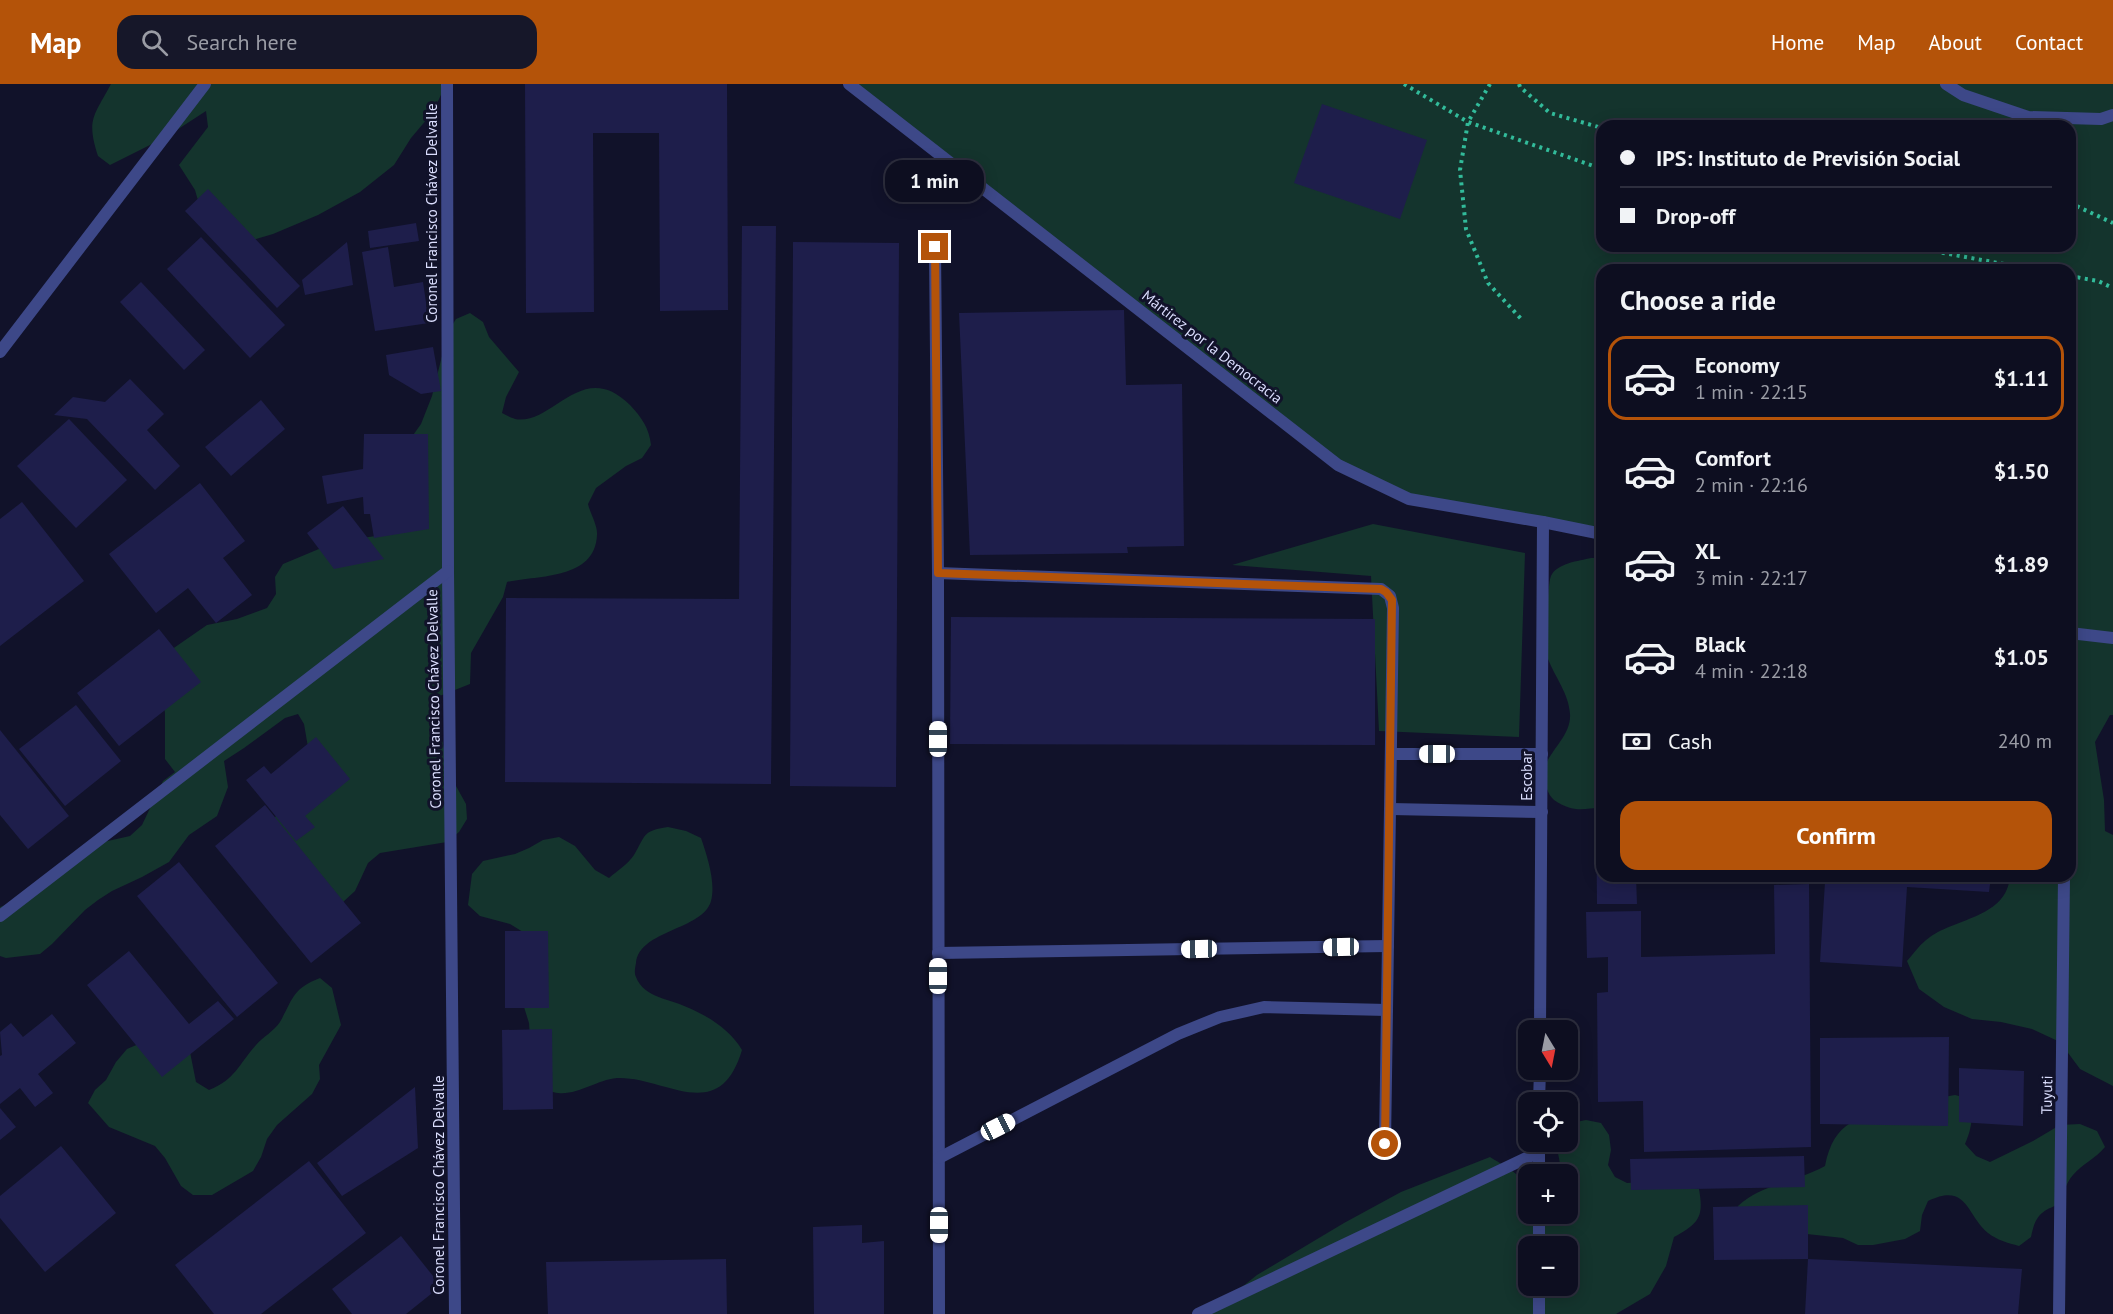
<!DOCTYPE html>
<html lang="en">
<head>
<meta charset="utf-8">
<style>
  :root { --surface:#0d0e20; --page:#161729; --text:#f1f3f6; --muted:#9a9ca5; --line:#2d2e3e; --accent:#b45309 }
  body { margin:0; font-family:"PT Sans",sans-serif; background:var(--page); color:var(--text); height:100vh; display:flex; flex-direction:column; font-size:22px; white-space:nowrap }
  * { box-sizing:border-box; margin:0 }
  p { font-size:20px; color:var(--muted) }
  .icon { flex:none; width:33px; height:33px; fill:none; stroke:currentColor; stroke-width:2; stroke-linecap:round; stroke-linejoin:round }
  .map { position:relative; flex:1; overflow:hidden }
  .sheet { position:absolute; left:1596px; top:180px; width:480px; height:618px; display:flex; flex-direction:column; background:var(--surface); border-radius:18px; box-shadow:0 3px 15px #0003,0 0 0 2px var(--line) }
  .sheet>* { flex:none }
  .banner { position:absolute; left:1596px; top:36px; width:480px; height:132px; border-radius:18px; box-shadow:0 3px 15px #0003,0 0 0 2px var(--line); display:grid; align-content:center; height:132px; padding:0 24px; background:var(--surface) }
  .needle { width:39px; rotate:170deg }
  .buttons { position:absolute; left:1518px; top:936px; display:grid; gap:12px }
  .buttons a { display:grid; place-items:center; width:60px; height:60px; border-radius:12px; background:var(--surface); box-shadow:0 3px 15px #0003,0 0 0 2px var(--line); font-size:30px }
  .end { position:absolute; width:27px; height:27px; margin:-14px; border:8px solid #b45309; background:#fff; box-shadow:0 0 0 3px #fff }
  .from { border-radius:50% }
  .bubble { position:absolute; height:42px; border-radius:18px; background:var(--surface); box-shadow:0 3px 15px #0003,0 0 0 2px var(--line); font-size:20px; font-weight:600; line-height:42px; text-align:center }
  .car { position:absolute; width:18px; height:36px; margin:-18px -9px; border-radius:8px; box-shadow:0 0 4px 2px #0007; background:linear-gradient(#fff 24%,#345 0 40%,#fff 0 76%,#345 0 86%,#fff 0) }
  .banner b { display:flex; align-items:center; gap:21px; height:57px; font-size:22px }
  .banner b+b { border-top:2px solid var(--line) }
  .banner i { width:15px; height:15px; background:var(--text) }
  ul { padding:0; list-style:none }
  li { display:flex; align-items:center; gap:18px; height:84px; margin:0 12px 9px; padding:0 12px; border:3px solid transparent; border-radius:18px }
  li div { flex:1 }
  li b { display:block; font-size:22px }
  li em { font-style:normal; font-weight:600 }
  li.active { border-color:var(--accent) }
  li>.icon { width:54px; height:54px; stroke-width:1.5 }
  h2 { padding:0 24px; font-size:27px; line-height:72px }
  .pay { display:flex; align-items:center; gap:15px; height:66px; padding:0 24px; font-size:22px }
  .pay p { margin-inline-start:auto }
  .primary-button { display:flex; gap:12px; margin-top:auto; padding:12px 24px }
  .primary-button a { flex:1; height:69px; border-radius:18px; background:var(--accent); color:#fff; font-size:24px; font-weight:600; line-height:69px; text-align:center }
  header { display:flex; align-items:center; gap:36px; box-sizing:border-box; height:84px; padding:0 30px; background:var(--accent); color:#fff }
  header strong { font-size:28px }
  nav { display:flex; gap:33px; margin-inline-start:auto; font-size:21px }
  .search { width:420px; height:54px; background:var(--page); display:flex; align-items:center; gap:15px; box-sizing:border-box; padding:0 21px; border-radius:18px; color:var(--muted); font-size:22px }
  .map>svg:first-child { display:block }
  .green { fill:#14342d; fill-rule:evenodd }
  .building { fill:#1e1e4b }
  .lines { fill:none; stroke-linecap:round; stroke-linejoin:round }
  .path { stroke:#32bb9a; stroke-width:4; stroke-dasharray:3 4.5; stroke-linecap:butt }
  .lane { stroke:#3d4888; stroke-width:12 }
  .street { stroke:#3d4888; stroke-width:12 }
  .route { stroke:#b45309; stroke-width:8 }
  .labels { text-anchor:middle; stroke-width:6; stroke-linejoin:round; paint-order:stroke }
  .street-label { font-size:15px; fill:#dbdefe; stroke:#11122a }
</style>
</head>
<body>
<header>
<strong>Map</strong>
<div class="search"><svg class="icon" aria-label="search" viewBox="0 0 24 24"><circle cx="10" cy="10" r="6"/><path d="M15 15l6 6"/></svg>Search here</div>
<nav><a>Home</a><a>Map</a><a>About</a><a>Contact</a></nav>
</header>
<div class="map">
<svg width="2113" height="1230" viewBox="0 0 2113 1230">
  <rect width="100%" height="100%" fill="#11122a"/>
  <g class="green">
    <path d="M111,0H446L433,28L411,54L394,81L360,108L318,131L273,150L256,155L241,156L199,120L195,106L179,81L208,43L206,27L166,53L110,81L98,72C86,35 94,32 111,0Z"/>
    <path d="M849,0H2113V631H2110L2095,658L2104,716L2105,747L2113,751V1002L2080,985L2060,958L2032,945L2001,938L1972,935L1944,923L1919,905L1907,877C1914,869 1921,859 1930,853C1957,834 2007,833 2010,792H2070V186H1602V450L1409,415L1338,381ZM1602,42H2070V162H1602Z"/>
    <path d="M470,229L483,238L489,253L519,288L506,313L502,329C506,331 511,334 515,335C553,342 582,273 630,321C642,334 649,344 651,361L642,374L626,382L596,404L588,420C590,429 598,442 597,451C595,496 538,491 507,498L503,513L471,569L470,600L432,615L451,693L466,720L467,735L459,748L447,758L380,769L368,779L355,807L343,818L274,734L286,723L309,669L304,640L298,630L285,634L244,664L224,677L228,703L217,732L189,751L169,778L142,793L112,807L98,816L85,826L52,860L40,870L6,874L0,872V823L23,814L99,759L130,752L142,741L163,697L175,688L165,675V629L160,598L168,568L207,541L237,535L267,524L276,510L275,493L283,480L338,457L384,451L411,354L421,340L432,312L448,248L456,235Z"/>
    <polygon points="1373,440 1525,469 1519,653 1379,647 1371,492 1232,481"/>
    <path d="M1591,474H1602V723C1581,726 1572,728 1554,716C1550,712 1549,710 1547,705C1532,675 1572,659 1570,630C1569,610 1555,593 1548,575C1545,567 1547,501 1551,492C1557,479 1579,477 1591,474Z"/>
    <path d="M668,743L686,747L701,754C707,772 716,798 711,817C703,846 639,846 636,879C635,884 634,889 636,893C644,914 671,915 689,924C710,933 731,947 742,966C719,1043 665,992 617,994C596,996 579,1011 558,1009C553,1009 546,1005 541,1004L530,953L529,939L524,923L523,848L510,840L480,832L468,821L472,790L483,777L515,770L529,764L543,756L559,753L575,762L595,786L609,794C617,787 628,780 634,771C646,751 642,747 668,743Z"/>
    <path d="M320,894L332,904L341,941L319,981L320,995L312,1010L277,1041L267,1055L261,1073L253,1087L212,1111H193L181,1102L165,1074L155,1062L109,1043L88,1019L95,1006L106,996L116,978L127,965L141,959L190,968L196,998L209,1006C236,995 238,981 256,961C263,953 274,947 280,938C293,915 292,905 320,894Z"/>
    <path d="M1955,1011L1971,1015C1973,1032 1972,1044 1965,1060L1976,1072L1990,1078L2033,1057L2060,1041L2080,1040L2097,1047L2105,1063C2095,1075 2082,1080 2073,1091C2066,1098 2063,1112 2057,1121C2039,1128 2035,1134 2031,1153L2019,1162C2008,1159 1997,1156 1988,1149C1966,1131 1968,1098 1928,1117L1922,1131L1920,1147L1905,1155L1873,1161H1858L1843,1154L1798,1149L1742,1136L1738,1122C1762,1100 1796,1098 1825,1082C1834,1036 1859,1033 1899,1023C1918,1019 1936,1014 1955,1011Z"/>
    <path d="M1586,1036L1601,1039L1609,1051L1611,1066L1608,1081L1615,1093L1627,1099L1644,1098L1699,1105C1704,1133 1699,1139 1674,1153L1666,1182L1650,1210L1616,1230H1208L1257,1191L1344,1139L1401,1108L1490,1073C1519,1091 1528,1092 1528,1130H1538L1542,1141L1556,1130H1568V1090H1562L1557,1064L1558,1058H1568V1042L1571,1039ZM1528,1162H1568V1202H1528Z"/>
  </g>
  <g class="building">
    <polygon points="525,0 727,0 728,226 660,227 659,49 593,49 594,228 526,229"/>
    <polygon points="1322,20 1427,56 1400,135 1294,99"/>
    <polygon points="208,105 300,202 277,224 185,127"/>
    <polygon points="416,139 419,157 370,164 368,147"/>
    <polygon points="742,142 776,142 771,700 505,698 506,514 739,515"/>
    <polygon points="201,153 285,241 250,274 167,185"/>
    <polygon points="347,158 353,201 305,211 302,196"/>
    <polygon points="793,158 899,159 896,703 790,702"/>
    <polygon points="388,163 394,203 423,198 429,239 375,247 362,168"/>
    <polygon points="141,198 205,266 184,286 120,218"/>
    <polygon points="1124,226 1126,301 1182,300 1184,462 1127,463 1128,469 970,471 959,229"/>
    <polygon points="433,263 441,307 421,310 389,291 386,271"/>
    <polygon points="130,295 164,330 147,346 180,382 155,406 87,335 54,331 73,313 105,318"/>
    <polygon points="261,316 285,345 231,392 205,363"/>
    <polygon points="69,335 127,396 76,444 17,382"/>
    <polygon points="364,350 428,350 429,445 374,454 370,430 364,430 363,413 327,420 322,392 363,385"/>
    <polygon points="200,399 245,457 223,474 252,511 216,539 188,504 156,529 109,470"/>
    <polygon points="22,418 84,497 0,562 0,435"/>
    <polygon points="343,422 384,475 334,485 307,449"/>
    <polygon points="951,533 1375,535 1375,661 950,660"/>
    <polygon points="159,545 201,598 119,662 77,609"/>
    <polygon points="76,621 121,677 65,722 19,665"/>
    <polygon points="0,646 69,732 28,765 0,731"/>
    <polygon points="316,653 350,695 305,732 315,743 296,757 246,696 264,682 271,690"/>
    <polygon points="265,721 361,839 311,879 215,762"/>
    <polygon points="1596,724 1602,724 1602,792 1636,792 1637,820 1597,820"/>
    <polygon points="179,778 278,899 237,933 137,812"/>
    <polygon points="1842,792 1991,792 1989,808 1907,803 1902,883 1820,878 1825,798 1842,799"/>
    <polygon points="1809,800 1811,1063 1644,1068 1643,1017 1598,1018 1597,909 1608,908 1608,873 1587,874 1586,828 1641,827 1641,873 1775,870 1774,801"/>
    <polygon points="505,847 548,847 549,924 505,924"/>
    <polygon points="129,867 189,940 218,917 234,935 162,993 87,901"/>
    <polygon points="52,930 76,959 38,990 53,1009 35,1023 20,1004 0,1020 0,972 2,971 0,948 11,939 23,953"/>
    <polygon points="552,945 553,1025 503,1026 502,946"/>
    <polygon points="1949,953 1948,1042 1820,1040 1820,954"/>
    <polygon points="1959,984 2024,987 2023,1042 1959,1038"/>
    <polygon points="415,1003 418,1064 342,1112 317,1079"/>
    <polygon points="0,1024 16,1043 0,1056"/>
    <polygon points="61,1062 116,1129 45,1188 0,1134 0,1112"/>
    <polygon points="1804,1072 1805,1103 1631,1106 1630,1075"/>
    <polygon points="309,1077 366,1149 261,1230 214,1230 175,1181"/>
    <polygon points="1808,1121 1808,1175 1714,1176 1713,1123"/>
    <polygon points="862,1141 862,1159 884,1157 884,1230 814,1230 813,1143"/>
    <polygon points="401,1152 441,1202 406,1230 352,1230 332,1205"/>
    <polygon points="726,1175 727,1230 548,1230 546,1178"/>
    <polygon points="1808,1175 2022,1185 2018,1230 1805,1230"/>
  </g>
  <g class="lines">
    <g class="path">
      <polyline points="1404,0 1468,38 1602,85"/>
      <polyline points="1490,0 1468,38 1460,86 1466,145 1488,199 1523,237"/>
      <polyline points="1519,0 1520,3 1550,29 1602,44"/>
      <polyline points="2070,119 2113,139"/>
      <polyline points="1905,162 2037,186"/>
      <polyline points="2070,192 2098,197 2113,204"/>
    </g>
    <g class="lane">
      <polyline points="935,163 938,489 939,1230"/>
      <polyline points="938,489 1381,505 1390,512 1393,524 1385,1060"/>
      <polyline points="1392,670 1542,670"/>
      <polyline points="1391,725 1542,728"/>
      <polyline points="938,869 1388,862"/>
      <polyline points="939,1074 1178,950 1220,933 1264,923 1387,926"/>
    </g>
    <g class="street">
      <polyline points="447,0 448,487 455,1230"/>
      <polyline points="849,0 1338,381 1409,415 1543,438 1602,450"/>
      <polyline points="1946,0 1963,11 2028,33 2101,35 2113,31"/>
      <polyline points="0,268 205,0"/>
      <polyline points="2070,549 2113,554"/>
      <polyline points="0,832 448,487"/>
      <polyline points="1540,946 1543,438"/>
      <polyline points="1539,1018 1540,986"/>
      <polyline points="1539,1090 1539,1058"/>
      <polyline points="1539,1162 1539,1130"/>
      <polyline points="1198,1230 1539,1068"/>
      <polyline points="1539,1230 1539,1202"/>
      <polyline points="2059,1230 2064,792"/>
    </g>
  </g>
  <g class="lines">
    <polyline class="route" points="935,163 938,489 1381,505 1386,508 1392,516 1385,1060"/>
  </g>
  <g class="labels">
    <g class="street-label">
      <text transform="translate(432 129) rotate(-90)" y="5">Coronel Francisco Chávez Delvalle</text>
      <text transform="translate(1212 263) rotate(38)" y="5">Mártirez por la Democracia</text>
      <text transform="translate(434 615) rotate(-91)" y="5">Coronel Francisco Chávez Delvalle</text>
      <text transform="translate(1527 692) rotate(-90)" y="5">Escobar</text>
      <text transform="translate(2047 1011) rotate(-89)" y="5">Tuyuti</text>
      <text transform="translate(439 1101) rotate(-90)" y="5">Coronel Francisco Chávez Delvalle</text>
    </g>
  </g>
</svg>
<div class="buttons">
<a><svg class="needle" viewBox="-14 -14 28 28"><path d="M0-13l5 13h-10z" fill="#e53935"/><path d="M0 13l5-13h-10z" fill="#9a9ca5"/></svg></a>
<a><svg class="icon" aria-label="locate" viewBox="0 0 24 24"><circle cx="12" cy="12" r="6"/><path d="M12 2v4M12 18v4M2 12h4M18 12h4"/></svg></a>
<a>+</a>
<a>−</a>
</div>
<i class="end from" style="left:1385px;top:1060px"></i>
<i class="end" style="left:935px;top:163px"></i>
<div class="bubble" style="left:885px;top:76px;width:99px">1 min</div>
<i class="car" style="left:938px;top:655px;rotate:0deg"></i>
<i class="car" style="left:1437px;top:670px;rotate:270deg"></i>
<i class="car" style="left:1341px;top:863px;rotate:269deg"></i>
<i class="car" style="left:1199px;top:865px;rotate:269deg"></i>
<i class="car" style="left:938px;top:892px;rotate:0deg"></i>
<i class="car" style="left:998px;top:1043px;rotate:63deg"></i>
<i class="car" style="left:939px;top:1141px;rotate:180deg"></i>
<div class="banner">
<b><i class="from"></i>IPS: Instituto de Previsión Social</b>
<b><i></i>Drop-off</b>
</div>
<section class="sheet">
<h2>Choose a ride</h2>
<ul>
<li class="active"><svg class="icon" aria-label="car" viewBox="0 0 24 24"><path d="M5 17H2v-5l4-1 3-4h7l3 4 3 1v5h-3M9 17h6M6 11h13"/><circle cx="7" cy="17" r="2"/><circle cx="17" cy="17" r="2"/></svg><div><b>Economy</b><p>1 min · 22:15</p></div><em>$1.11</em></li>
<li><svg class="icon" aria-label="car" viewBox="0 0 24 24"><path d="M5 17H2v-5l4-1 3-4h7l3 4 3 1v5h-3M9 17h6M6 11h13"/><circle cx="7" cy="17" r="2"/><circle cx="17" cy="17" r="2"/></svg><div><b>Comfort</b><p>2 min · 22:16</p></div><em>$1.50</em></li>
<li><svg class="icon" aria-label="car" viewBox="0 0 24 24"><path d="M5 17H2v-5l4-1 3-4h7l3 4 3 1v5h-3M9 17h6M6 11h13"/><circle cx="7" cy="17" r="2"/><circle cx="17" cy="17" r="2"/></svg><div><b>XL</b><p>3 min · 22:17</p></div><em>$1.89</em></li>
<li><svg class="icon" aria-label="car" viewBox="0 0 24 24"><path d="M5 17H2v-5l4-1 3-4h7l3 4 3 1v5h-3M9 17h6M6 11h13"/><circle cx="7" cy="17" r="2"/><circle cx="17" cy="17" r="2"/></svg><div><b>Black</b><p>4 min · 22:18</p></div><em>$1.05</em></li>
</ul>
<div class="pay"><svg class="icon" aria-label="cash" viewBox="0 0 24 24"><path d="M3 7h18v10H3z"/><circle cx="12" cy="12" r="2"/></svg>Cash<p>240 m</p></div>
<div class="primary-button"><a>Confirm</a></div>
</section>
</div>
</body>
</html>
